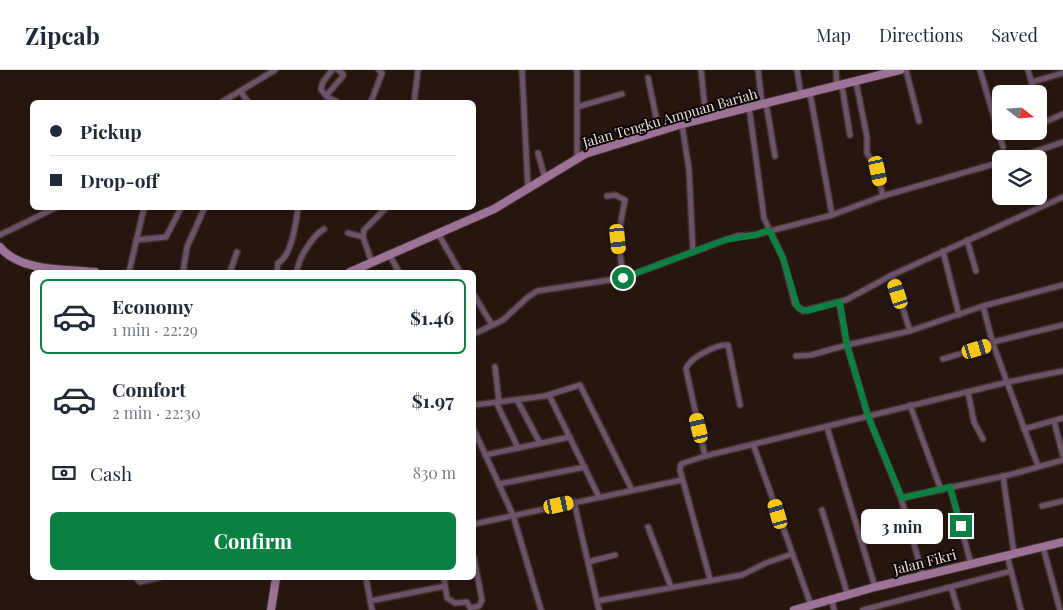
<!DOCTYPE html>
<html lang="en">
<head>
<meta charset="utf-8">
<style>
  :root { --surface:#fff; --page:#f2f2f3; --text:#1f2937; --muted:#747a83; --line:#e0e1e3; --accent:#0b8043 }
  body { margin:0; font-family:"Playfair Display",serif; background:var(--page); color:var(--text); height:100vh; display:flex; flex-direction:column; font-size:19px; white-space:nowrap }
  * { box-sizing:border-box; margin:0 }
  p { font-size:16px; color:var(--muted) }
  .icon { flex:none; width:28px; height:28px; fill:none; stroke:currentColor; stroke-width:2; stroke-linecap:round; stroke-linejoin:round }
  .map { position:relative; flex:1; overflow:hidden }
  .drawer { position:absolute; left:30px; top:200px; width:446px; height:310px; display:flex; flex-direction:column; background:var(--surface); border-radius:8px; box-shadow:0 2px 8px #0003 }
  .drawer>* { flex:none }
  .hud { position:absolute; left:30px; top:30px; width:446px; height:110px; border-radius:8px; box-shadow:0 2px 8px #0003; display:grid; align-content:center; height:110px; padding:0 20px; background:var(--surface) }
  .needle { width:32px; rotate:107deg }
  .fabs { position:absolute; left:992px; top:15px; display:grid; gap:10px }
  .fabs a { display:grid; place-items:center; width:55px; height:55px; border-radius:8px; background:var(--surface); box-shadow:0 2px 8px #0003; font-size:25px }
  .end { position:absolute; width:22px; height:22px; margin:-11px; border:6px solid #0b8043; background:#fff; box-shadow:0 0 0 2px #fff }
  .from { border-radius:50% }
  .bubble { position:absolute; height:35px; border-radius:8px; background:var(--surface); box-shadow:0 2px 8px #0003; font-size:16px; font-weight:700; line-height:35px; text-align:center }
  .car { position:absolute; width:15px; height:30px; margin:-15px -8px; border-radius:6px; box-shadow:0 0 4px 1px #0007; background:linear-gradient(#f5c518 24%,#345 0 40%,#f5c518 0 76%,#345 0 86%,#f5c518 0) }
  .hud b { display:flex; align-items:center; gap:18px; height:48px; font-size:19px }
  .hud b+b { border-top:1px solid var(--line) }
  .hud i { width:12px; height:12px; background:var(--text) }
  ul { padding:9px 0 0; list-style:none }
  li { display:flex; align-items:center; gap:15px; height:75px; margin:0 10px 8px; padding:0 10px; border:2px solid transparent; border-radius:8px }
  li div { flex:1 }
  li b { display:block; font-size:19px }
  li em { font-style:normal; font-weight:700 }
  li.on { border-color:var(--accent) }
  li>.icon { width:45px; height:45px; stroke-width:1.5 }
  .pay { display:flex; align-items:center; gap:12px; height:55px; padding:0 20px; font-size:19px }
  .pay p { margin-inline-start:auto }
  .action { display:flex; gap:10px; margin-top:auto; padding:10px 20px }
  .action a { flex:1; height:58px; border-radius:8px; background:var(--accent); color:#fff; font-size:20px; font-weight:700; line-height:58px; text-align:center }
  header { display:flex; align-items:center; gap:30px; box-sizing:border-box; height:70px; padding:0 25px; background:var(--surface); border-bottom:1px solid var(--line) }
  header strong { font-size:24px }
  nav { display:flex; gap:28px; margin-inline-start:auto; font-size:18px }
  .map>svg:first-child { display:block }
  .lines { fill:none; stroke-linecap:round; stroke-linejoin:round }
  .street-casing { stroke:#42322c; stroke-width:8 }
  .secondary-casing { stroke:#42322c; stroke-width:10 }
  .street { stroke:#6d5369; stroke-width:5 }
  .secondary { stroke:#9c7396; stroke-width:8 }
  .route { stroke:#0b8043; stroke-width:6 }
  .labels { text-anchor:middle; stroke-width:4; stroke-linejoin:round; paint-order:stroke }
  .street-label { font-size:14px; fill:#ebdfda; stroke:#0a0503 }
</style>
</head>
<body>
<header>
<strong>Zipcab</strong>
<nav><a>Map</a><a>Directions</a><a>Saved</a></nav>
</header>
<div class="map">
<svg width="1063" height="540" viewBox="0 0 1063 540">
  <rect width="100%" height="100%" fill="#271610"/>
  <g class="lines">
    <defs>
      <g id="street">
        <polyline points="332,0 323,12 321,19 326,26 337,32"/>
        <polyline points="522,0 528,119"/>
        <polyline points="577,0 577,88"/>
        <polyline points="701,0 706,49"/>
        <polyline points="758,0 762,34"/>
        <polyline points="797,0 801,25"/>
        <polyline points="836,0 837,17"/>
        <polyline points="906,0 919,51"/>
        <polyline points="980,0 1003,77"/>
        <polyline points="1028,0 1035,24"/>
        <polyline points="648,8 659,61"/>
        <polyline points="856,12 867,67 867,83 877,101 883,126"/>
        <polyline points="1032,12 1063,3"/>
        <polyline points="842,16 850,65"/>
        <polyline points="241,22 248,32"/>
        <polyline points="810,23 832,145"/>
        <polyline points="326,26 343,6 343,4 338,0"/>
        <polyline points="222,32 275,0"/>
        <polyline points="371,32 382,3 379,0"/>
        <polyline points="414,32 418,0"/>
        <polyline points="766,33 775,86"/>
        <polyline points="1039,36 1042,48 1047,51 1063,44"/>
        <polyline points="577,37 622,24"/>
        <polyline points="749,37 764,148 783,188 795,234 803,241 846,230 892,205 1063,127"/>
        <polyline points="682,54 689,100 693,182"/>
        <polyline points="538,83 545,108"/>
        <polyline points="1013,89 1063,72"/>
        <polyline points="607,126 615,125 625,130 618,166 623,208"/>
        <polyline points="348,163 363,167"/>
        <polyline points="0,165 55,138"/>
        <polyline points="439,165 460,202"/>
        <polyline points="136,170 166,167 181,138"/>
        <polyline points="967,170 976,201"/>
        <polyline points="943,181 959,245"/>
        <polyline points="390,186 399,202"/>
        <polyline points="372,193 363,167 364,160 386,138"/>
        <polyline points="129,202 144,138"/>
        <polyline points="183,202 187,177 204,139"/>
        <polyline points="230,202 237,182"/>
        <path d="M277,202L278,193C292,186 296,152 298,138"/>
        <path d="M297,202C298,189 312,166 324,159"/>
        <polyline points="892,205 910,261"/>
        <polyline points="474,225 492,255"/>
        <polyline points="839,232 847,275 868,346 901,428 923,506"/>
        <polyline points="983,236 993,274 1038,396"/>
        <polyline points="474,264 503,250 528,227 537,221 623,208 725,170 738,166 755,165 832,145 883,126 1001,92"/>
        <polyline points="993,272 1063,255"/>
        <polyline points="796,286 811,285 847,275 910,261 983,236 1063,215"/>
        <polyline points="943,289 993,274"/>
        <polyline points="495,297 499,332"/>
        <polyline points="968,322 974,352 983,369"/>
        <polyline points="549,325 599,427"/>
        <polyline points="517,330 540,373"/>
        <polyline points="496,332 518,378"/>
        <polyline points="474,335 545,326 580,315 632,420"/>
        <polyline points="910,335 941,420"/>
        <polyline points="1054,351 1063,386"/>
        <polyline points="827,357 875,517"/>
        <polyline points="1024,359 1063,348"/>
        <polyline points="474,360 513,445 541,540"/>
        <polyline points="753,374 811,535"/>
        <polyline points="485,385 570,367"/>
        <path d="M705,386L686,299C689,288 717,274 728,275L740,335"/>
        <polyline points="1003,406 1014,483"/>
        <polyline points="499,414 585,397"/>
        <polyline points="950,417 971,494"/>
        <polyline points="901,428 1009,405 1063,390"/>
        <polyline points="574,432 599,540"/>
        <polyline points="1042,436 1063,431"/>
        <polyline points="822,440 848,526"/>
        <polyline points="474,454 682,410"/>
        <polyline points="648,457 671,517"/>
        <polyline points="1043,477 1060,540"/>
        <polyline points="1007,485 1021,540"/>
        <polyline points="588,492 615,485"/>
        <polyline points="136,508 140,512 158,508"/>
        <polyline points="366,508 372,540"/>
        <polyline points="444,508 447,528 455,533 467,532 471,540"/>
        <polyline points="710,509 680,400 681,394 705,386 1008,312 1063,301"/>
        <polyline points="951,517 958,540"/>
        <polyline points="832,530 834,540"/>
        <polyline points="370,531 445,516"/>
        <polyline points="597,531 742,505 766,493 792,484"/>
        <polyline points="471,538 479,536 482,530 474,488"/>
        <polyline points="863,540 1011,501"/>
      </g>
      <g id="secondary">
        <path d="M0,177C20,202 66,199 95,202"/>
        <polyline points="350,202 494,139 585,84 682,54 900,0"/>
        <polyline points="271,540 276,508"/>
        <polyline points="794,540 875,517 1063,472"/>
      </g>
    </defs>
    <use href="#street" class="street-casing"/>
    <use href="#secondary" class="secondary-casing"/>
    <use href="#street" class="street"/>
    <use href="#secondary" class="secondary"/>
  </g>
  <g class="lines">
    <polyline class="route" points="623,208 725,170 755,165 769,160 783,188 798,238 807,241 840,232 847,275 868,346 902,428 950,417 961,456"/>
  </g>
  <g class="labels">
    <g class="street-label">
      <text transform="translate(670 48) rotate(-16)" y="5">Jalan Tengku Ampuan Bariah</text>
      <text transform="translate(925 492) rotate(-14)" y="5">Jalan Fikri</text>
    </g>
  </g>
</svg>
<div class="fabs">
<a><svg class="needle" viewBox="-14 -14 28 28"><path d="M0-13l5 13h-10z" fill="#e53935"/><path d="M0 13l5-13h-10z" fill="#747a83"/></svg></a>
<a><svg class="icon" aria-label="layers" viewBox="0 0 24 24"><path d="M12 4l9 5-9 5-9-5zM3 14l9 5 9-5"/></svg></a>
</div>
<i class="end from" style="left:623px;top:208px"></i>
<i class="end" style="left:961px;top:456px"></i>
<div class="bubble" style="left:861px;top:439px;width:82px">3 min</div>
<i class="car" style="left:878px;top:101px;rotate:168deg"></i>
<i class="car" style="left:618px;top:169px;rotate:174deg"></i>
<i class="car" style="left:898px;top:224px;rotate:342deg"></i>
<i class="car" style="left:977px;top:279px;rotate:73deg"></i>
<i class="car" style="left:699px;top:358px;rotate:347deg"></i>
<i class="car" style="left:559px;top:435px;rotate:78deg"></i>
<i class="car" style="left:778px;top:444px;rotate:344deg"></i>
<div class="hud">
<b><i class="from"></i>Pickup</b>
<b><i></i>Drop-off</b>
</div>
<section class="drawer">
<ul>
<li class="on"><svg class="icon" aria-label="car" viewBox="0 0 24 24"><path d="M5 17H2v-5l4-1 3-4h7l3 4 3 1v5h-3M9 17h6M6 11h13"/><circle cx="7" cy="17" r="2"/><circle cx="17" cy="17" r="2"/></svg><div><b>Economy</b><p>1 min · 22:29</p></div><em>$1.46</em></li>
<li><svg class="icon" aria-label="car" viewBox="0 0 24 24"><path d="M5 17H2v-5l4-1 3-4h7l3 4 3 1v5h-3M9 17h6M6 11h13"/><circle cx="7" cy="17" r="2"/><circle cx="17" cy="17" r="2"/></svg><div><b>Comfort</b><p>2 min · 22:30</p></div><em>$1.97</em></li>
</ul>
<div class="pay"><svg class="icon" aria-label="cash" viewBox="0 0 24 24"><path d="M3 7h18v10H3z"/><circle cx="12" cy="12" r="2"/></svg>Cash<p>830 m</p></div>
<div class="action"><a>Confirm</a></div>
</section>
</div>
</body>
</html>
